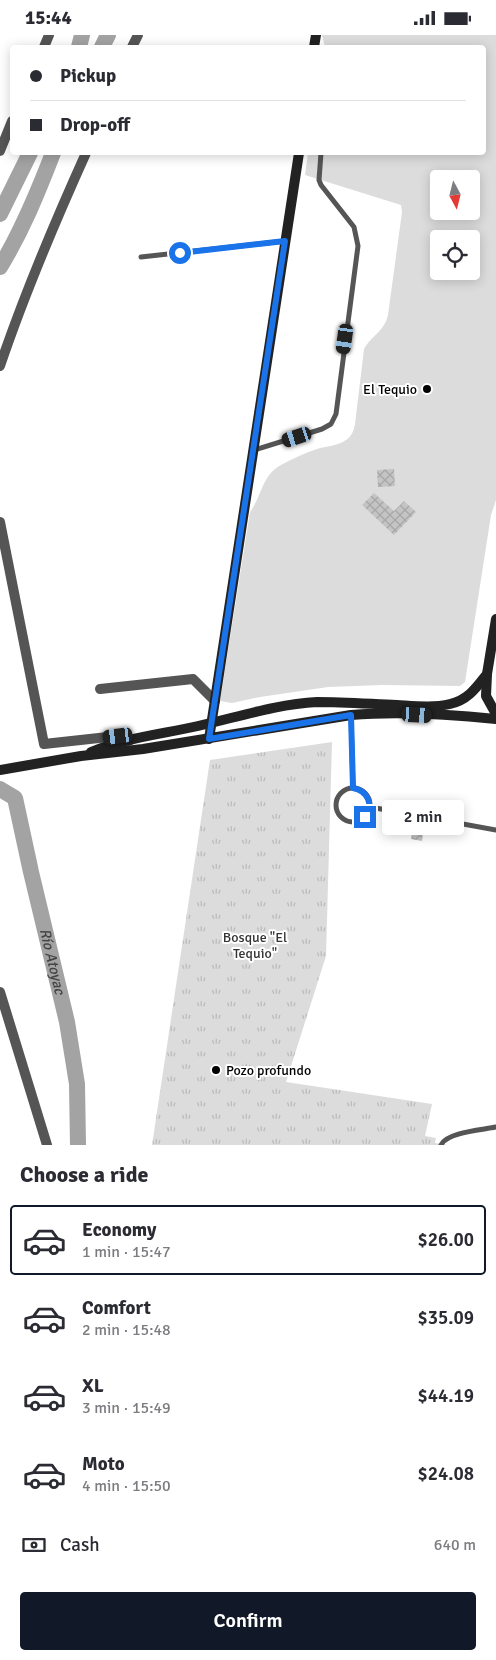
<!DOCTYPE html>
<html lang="en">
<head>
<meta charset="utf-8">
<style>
  :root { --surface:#fff; --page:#f7f7f7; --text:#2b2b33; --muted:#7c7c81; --line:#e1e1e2; --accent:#111827 }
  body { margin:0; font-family:Signika,sans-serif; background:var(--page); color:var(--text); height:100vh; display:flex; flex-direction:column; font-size:19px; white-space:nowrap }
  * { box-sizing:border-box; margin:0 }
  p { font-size:16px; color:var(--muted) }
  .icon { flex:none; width:28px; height:28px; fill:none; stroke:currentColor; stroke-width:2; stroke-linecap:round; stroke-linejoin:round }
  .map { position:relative; height:1110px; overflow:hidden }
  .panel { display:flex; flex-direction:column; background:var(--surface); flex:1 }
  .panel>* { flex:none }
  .banner { position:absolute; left:10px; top:10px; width:476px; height:110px; border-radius:5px; box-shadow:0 2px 12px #0003; display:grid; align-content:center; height:110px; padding:0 20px; background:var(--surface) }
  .needle { width:32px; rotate:173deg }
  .fabs { position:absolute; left:430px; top:135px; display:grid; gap:10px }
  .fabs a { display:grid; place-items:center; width:50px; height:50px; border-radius:5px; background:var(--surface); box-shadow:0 2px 12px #0003; font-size:25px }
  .end { position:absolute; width:22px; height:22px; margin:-11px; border:6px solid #1a73e8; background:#fff; box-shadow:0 0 0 2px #fff }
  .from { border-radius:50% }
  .bubble { position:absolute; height:35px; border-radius:5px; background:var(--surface); box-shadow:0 2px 12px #0003; font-size:16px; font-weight:600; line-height:35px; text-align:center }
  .car { position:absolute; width:15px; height:30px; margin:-15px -8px; border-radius:6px; box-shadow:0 0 4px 1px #0007; background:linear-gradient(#222 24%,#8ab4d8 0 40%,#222 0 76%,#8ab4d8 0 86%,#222 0) }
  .banner b { display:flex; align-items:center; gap:18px; height:48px; font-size:19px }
  .banner b+b { border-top:1px solid var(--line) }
  .banner i { width:12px; height:12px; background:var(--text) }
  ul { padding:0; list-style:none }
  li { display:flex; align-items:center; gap:15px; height:70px; margin:0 10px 8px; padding:0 10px; border:2px solid transparent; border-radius:5px }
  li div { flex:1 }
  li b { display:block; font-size:19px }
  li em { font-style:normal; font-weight:600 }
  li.selected { border-color:var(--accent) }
  li>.icon { width:45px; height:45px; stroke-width:1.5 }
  h2 { padding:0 20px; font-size:22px; line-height:60px }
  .pay { display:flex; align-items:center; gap:12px; height:55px; padding:0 20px; font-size:19px }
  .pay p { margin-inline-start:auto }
  .button { display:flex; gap:10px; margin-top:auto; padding:10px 20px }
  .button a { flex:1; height:58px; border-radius:5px; background:var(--accent); color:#fff; font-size:20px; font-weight:600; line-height:58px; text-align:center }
  .status { display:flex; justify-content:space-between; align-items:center; height:35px; padding:0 25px; background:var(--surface); direction:ltr }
  .status svg { height:14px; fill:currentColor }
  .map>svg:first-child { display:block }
  .grass { fill:url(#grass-tufts) }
  .pitch { fill:#dcdcdc; fill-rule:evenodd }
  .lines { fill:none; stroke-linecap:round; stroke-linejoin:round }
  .river { stroke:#a3a3a3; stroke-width:16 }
  .building { fill:url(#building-cross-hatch) }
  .lane { stroke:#555; stroke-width:5 }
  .street { stroke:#555; stroke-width:10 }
  .secondary { stroke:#222; stroke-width:10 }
  .route { stroke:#1a73e8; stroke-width:6 }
  .poi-dot { fill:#000; stroke:#fff; stroke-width:2 }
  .labels { text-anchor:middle; stroke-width:4; stroke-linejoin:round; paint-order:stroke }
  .poi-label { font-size:14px; fill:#000; stroke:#fff; text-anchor:end }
  .park-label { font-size:14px; fill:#333; stroke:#fff }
  .water-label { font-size:15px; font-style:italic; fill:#444; stroke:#fff }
</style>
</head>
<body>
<div class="status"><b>15:44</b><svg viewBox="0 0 49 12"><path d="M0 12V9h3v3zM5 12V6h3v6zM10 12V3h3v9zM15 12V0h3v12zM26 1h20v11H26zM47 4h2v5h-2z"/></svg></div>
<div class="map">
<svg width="496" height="1110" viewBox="0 0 496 1110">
  <defs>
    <pattern id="grass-tufts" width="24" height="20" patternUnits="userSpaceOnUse" patternTransform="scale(1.25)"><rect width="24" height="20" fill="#dcdcdc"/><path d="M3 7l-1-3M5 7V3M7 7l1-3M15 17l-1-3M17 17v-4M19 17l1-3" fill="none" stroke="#bbb"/></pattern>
    <pattern id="building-cross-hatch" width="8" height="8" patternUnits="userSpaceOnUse" patternTransform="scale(1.25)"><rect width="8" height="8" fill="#c4c4c4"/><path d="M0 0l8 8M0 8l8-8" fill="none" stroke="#a7a7a7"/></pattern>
  </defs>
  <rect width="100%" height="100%" fill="#fff"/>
  <polygon class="grass" points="332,707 326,921 286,1047 432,1069 425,1101 436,1103 435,1108 448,1110 152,1110 210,725"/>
  <path class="pitch" d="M322,0H496V465L491,480L465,647L460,651L382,650L328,652L260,662L232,668L220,666L250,477C262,461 262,440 281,430C292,424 305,418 317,414C326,411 338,411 346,405C352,401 354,395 355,389L364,314C372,300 384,297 388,280L402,177L401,170L305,140L308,118H484V12H325ZM439,144H471V176H439ZM439,204H471V236H439Z"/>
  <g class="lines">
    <g class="river">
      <polyline points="79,12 82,0"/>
      <polyline points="102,12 108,0"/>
      <polyline points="0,179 30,118"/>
      <path d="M0,232C22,196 38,157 53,118"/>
      <path id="s1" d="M0,754L15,763L31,837L67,987L77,1049L78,1110"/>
    </g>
  </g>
  <g class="building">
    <polygon points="394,434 395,451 378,452 377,435"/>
    <polygon points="374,458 394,476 404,466 416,477 394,500 362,470"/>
    <polygon points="414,787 424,789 422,806 411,804"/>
  </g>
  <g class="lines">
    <g class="lane">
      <polyline points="141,222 285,206"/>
      <polyline points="254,415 322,394 331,389 336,379 358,211 354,192 321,150 319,145 321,118"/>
      <polyline points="351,680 353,753"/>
      <circle cx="353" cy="770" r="17"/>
      <polyline points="370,772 496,795"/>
      <path d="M441,1110C447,1097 483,1095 496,1092"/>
    </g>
    <g class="street">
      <polyline points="44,12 49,0"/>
      <polyline points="132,12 138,0"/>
      <polyline points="0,116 12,86"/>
      <path d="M0,331C25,257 54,189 86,118"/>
      <polyline points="0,487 44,709 117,701 129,706"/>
      <polyline points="100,654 193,644 215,666"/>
      <polyline points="0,957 47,1110"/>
    </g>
    <g class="secondary">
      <polyline points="314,12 316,0"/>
      <polyline points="496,584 487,639 486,661 496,679"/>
      <polyline points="209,704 299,118"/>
      <path d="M91,717C125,703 163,699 198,691C238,682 277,669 317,667C344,667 371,669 397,670C415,671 433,673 450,669C468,665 476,653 487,639"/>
      <path d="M0,735L81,721L143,714L351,680C399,676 448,679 496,684"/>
    </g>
  </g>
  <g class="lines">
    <path class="route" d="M180,218L285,206L209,704L351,680L353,753C368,756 374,770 365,782"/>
  </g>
  <g class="poi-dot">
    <circle cx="427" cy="354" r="5"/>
    <circle cx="216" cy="1035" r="5"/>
  </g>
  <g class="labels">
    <g class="poi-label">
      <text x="417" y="359">El Tequio</text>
      <text x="226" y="1040" text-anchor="start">Pozo profundo</text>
    </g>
    <g class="park-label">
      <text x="255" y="907">Bosque "El<tspan x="255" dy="16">Tequio"</tspan></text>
    </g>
    <g class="water-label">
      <text dy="5" stroke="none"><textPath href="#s1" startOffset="185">Río Atoyac</textPath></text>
    </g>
  </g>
</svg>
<div class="fabs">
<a><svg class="needle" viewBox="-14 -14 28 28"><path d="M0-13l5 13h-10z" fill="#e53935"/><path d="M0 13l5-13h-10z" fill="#7c7c81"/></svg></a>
<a><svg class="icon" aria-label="locate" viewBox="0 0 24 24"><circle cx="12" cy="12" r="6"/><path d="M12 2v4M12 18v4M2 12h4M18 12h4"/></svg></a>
</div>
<i class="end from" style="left:180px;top:218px"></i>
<i class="end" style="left:365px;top:782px"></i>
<div class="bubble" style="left:382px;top:765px;width:82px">2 min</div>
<i class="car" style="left:345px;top:304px;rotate:188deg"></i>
<i class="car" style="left:297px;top:402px;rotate:252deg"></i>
<i class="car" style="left:417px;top:680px;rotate:93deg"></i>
<i class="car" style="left:118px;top:701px;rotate:263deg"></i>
<div class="banner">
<b><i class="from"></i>Pickup</b>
<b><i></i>Drop-off</b>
</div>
</div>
<section class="panel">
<h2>Choose a ride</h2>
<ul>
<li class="selected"><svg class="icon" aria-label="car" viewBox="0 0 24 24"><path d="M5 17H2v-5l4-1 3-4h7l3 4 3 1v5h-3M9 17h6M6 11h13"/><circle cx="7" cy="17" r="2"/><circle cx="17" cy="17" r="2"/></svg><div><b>Economy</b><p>1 min · 15:47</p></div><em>$26.00</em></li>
<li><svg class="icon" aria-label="car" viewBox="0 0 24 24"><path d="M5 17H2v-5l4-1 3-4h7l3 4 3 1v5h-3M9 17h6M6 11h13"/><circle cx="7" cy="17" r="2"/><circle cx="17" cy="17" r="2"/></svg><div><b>Comfort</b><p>2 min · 15:48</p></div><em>$35.09</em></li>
<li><svg class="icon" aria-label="car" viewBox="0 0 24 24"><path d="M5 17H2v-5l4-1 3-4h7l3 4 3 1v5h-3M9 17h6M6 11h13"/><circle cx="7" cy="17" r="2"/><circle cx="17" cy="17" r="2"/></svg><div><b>XL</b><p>3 min · 15:49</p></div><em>$44.19</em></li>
<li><svg class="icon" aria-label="car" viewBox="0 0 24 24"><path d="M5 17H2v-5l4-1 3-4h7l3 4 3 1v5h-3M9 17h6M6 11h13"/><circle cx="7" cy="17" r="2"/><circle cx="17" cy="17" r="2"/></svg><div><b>Moto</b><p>4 min · 15:50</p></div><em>$24.08</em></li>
</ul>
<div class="pay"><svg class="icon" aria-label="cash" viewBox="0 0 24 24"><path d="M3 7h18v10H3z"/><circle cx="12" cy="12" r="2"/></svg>Cash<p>640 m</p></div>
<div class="button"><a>Confirm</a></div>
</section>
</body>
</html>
